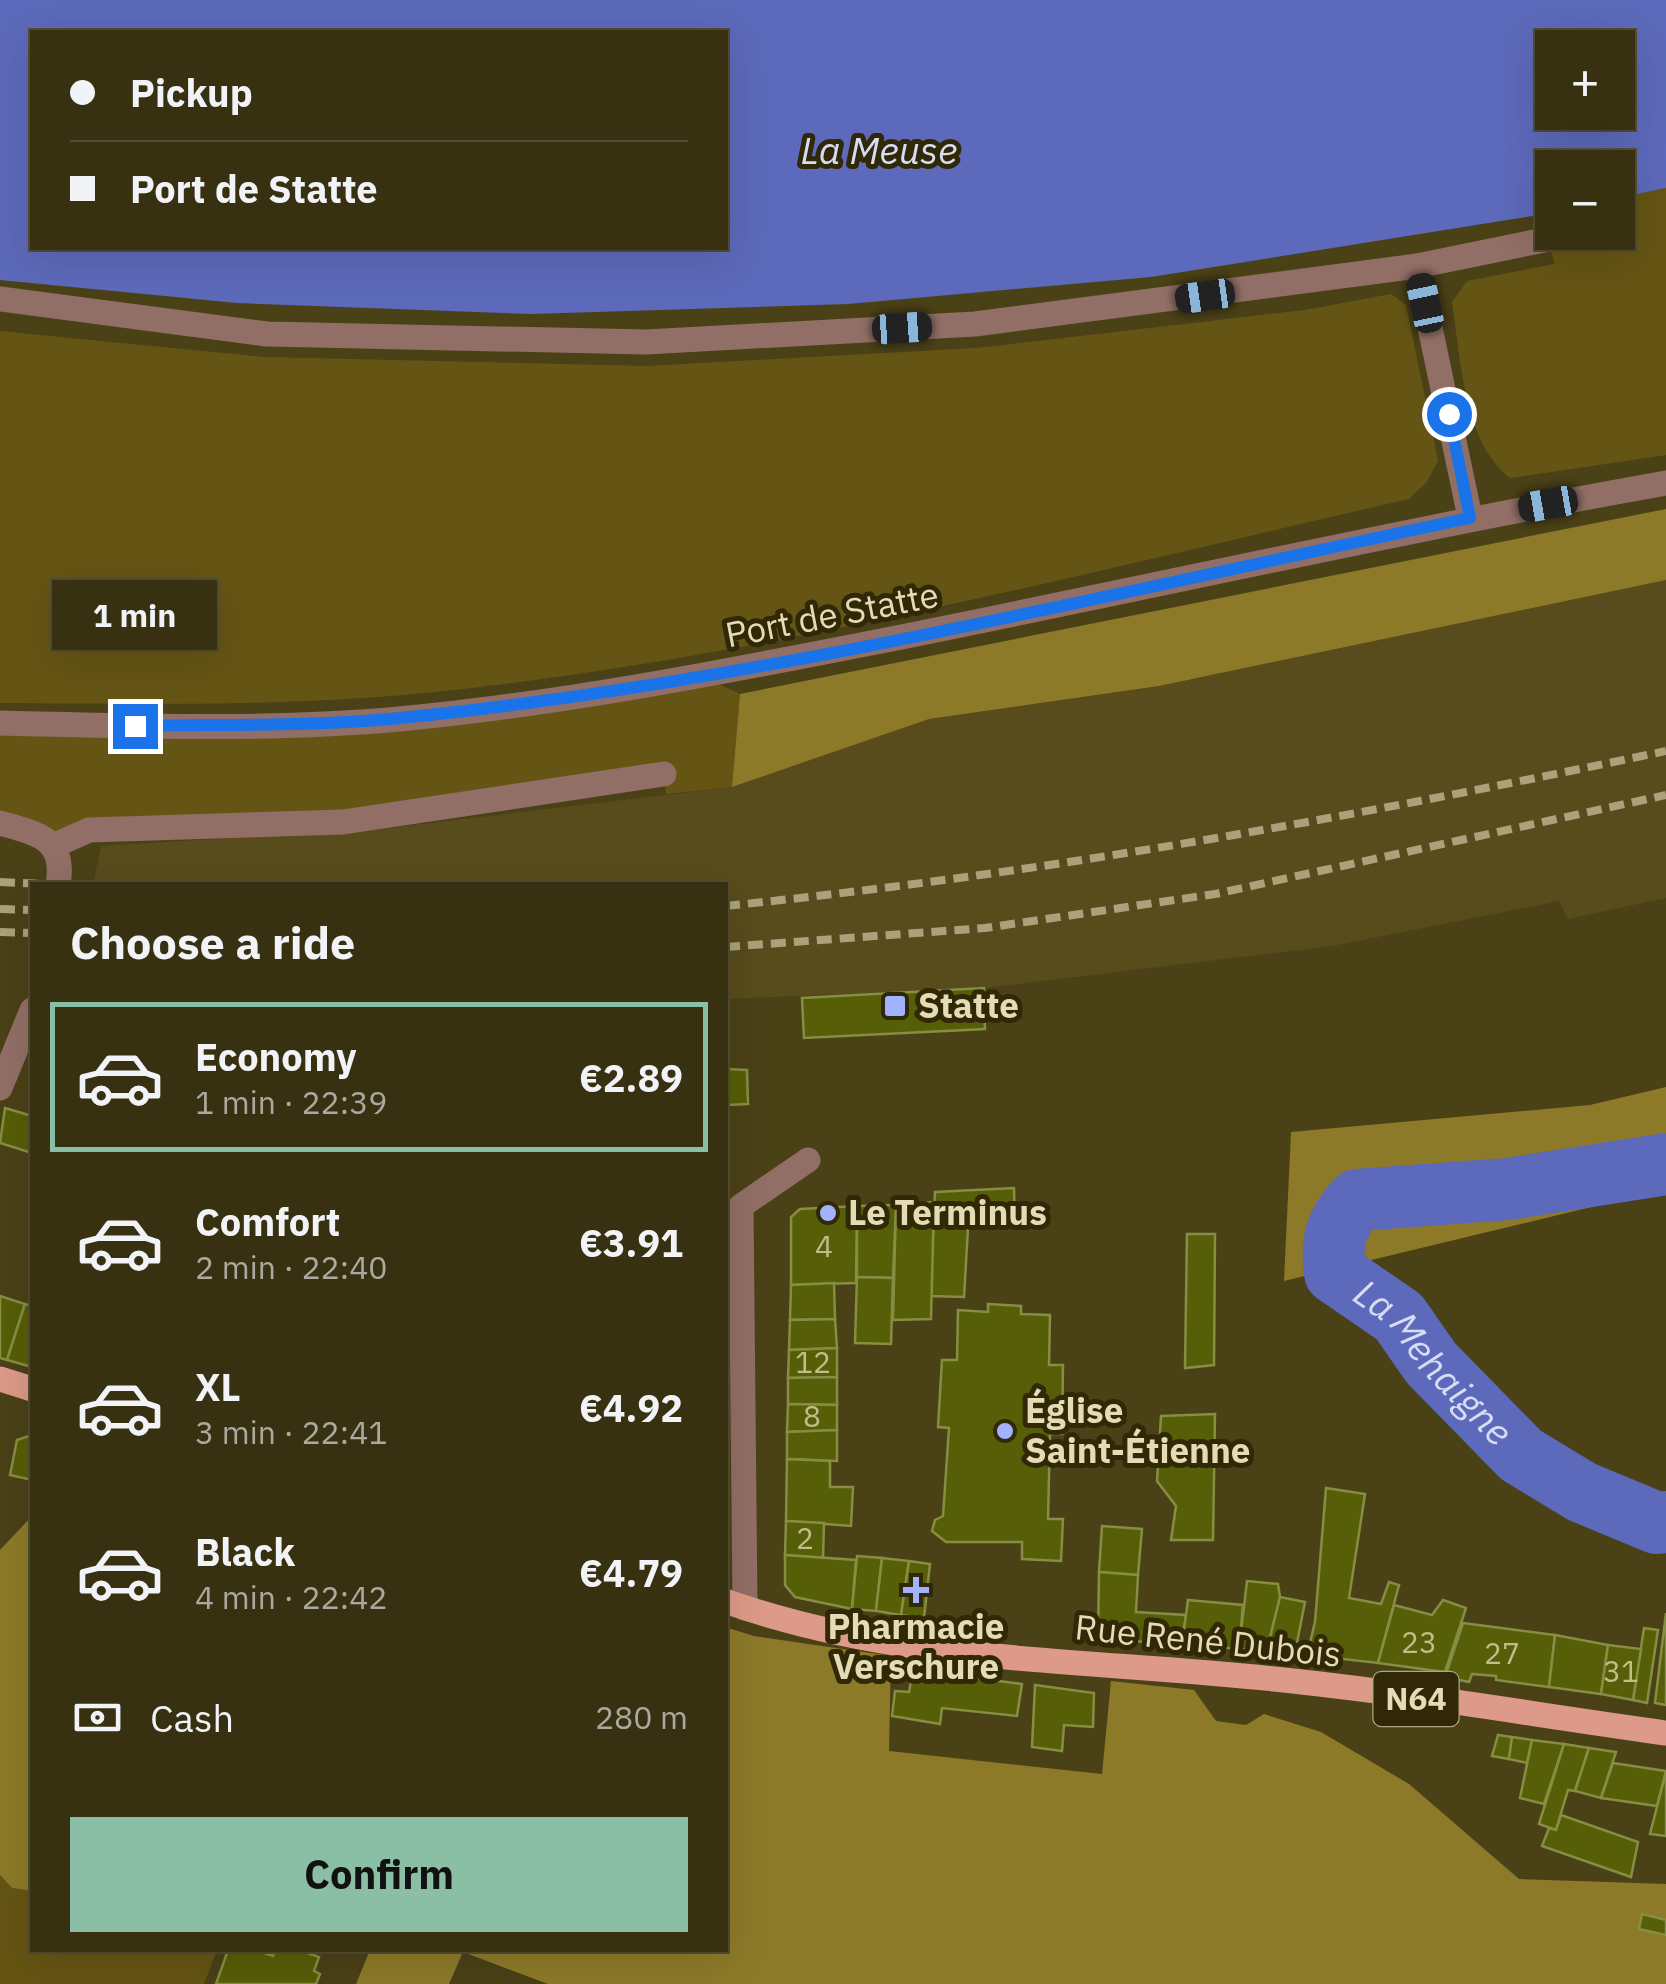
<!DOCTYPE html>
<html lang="en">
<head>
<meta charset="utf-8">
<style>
  :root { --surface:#383111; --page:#3f391a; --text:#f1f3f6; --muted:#aba99f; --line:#524c31; --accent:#8abfa5 }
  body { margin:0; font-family:"IBM Plex Sans",sans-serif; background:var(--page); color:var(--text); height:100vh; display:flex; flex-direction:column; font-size:38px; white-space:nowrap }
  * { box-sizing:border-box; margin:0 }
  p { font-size:32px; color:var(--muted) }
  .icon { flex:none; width:55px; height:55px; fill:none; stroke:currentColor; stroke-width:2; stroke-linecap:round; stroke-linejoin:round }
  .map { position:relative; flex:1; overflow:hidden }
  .panel { position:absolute; left:30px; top:882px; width:698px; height:1070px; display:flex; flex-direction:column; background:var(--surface); border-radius:0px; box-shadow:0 10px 40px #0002,0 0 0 2px var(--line) }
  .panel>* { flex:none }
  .top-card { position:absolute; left:30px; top:30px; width:698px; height:220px; border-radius:0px; box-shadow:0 10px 40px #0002,0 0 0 2px var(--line); display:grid; align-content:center; height:220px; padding:0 40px; background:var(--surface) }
  .controls { position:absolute; left:1535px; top:30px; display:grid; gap:20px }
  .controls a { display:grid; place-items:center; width:100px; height:100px; border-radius:0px; background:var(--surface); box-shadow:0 10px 40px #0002,0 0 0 2px var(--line); font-size:50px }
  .end { position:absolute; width:45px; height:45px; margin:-22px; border:12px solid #1a73e8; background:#fff; box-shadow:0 0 0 5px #fff }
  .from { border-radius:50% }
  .bubble { position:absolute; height:70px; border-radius:0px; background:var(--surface); box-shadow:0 10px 40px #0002,0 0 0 2px var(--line); font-size:32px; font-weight:800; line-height:70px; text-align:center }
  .car { position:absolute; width:30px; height:60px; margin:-30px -15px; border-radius:12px; box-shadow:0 0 8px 2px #0007; background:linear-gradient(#222 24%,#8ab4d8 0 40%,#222 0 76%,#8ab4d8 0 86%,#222 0) }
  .top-card b { display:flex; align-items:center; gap:35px; height:95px; font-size:38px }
  .top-card b+b { border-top:2px solid var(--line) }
  .top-card i { width:25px; height:25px; background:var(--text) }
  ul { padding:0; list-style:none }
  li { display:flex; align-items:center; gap:30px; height:150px; margin:0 20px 15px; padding:0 20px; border:5px solid transparent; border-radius:0px }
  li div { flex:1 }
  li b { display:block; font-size:38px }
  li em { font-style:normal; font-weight:800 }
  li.selected { border-color:var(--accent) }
  li>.icon { width:90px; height:90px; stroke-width:1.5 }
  h2 { padding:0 40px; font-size:45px; line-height:120px }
  .pay { display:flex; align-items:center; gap:25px; height:110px; padding:0 40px; font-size:38px }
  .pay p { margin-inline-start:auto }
  .cta { display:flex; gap:20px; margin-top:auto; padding:20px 40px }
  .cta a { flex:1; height:115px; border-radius:0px; background:var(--accent); color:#111; font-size:40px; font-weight:800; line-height:115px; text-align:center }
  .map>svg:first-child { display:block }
  .built { fill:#584c1d }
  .green { fill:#655514 }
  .forest { fill:#8d7a29 }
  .water { fill:#5d69ba; fill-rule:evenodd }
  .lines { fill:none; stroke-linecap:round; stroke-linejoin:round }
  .river { stroke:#5d69ba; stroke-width:62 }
  .building { fill:#565e07; stroke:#858e42; stroke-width:2.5 }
  .minor { stroke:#916f66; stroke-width:25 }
  .major { stroke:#de9a88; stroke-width:25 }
  .rail { stroke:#aba27b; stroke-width:8; stroke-dasharray:15 8; stroke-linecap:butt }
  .route { stroke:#1a73e8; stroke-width:12 }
  .poi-dot { fill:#a3b2fd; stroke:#302806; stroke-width:4 }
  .labels { text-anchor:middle; stroke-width:10; stroke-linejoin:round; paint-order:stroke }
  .number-label { font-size:30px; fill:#c1bc8a }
  .shield { fill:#302806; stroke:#afa681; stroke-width:2.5 }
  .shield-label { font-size:32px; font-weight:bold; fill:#e5dcb6 }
  .street-label { font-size:35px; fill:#e5dcb6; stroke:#302806 }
  .poi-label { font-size:35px; font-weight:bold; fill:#e5dcb6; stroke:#302806; text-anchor:start }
  .water-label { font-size:38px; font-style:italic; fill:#d7dcf3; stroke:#302806 }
</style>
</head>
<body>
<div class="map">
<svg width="1666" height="1984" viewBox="0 0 1666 1984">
  <rect width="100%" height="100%" fill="#4b4117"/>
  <polygon class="built" points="1666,580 1666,898 1568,919 1559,901 1332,946 984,988 725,999 725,885 93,885 101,846 381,829 732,787 929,719 1159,686"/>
  <g class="green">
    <path d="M1666,188V455L1510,478C1463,441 1461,358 1452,302L1467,281L1554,264L1545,214L1552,212V232H1618V198Z"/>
    <path d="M1391,294L1406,305L1438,461L1427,482L1409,499C1093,571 776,654 453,690C303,707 151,704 0,703V331L264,357L646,366L976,348L1305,310Z"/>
    <polygon points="702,676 740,694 732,787 666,794 664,775 343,822 89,830 53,846 0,823 0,723 395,719"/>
    <polygon points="0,1875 12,1888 32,1891 32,1950 217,1950 204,1984 0,1984"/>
  </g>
  <g class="forest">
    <polygon points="1666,509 1666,580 1159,686 929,719 732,787 740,694"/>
    <polygon points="1666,1087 1666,1189 1284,1281 1291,1132 1590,1105"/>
    <polygon points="32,1516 32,1891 12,1888 0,1875 0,1550"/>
    <polygon points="725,1627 754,1636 891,1656 889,1751 1102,1774 1111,1681 1194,1690 1216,1721 1246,1725 1264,1714 1321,1732 1409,1784 1519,1879 1666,1884 1666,1984 548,1984 463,1952 449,1984 356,1984 370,1950 725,1950"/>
  </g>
  <path class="water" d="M0,0H1666V188L1618,198V168H1552V212L1545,214L1151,277L848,304L531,314L237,303L0,280ZM32,32H725V248H32ZM1552,48H1618V112H1552Z"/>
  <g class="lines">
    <path class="river" id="s1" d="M1666,1164L1508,1189L1357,1200C1335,1224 1331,1241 1335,1273L1399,1317L1431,1363L1521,1455L1582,1492L1657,1523L1666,1522"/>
  </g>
  <g class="building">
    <polygon points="984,988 985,1029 804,1038 802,998"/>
    <polygon points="727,1069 747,1070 748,1104 727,1105"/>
    <polygon points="5,1108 32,1116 32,1153 0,1143"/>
    <polygon points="1014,1188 1015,1226 968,1228 964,1297 930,1296 935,1192"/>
    <polygon points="934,1202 931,1319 893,1320 896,1205"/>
    <polygon points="896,1205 893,1278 857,1277 857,1206"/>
    <polygon points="857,1206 856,1283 791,1285 791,1217 800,1209"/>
    <polygon points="1187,1234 1215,1234 1214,1365 1185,1368"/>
    <polygon points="857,1277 893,1278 891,1344 855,1343"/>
    <polygon points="834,1283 835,1319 790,1320 791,1285"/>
    <polygon points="0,1296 25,1304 7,1360 0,1358"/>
    <polygon points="25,1304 32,1306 32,1367 7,1360"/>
    <polygon points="988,1304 1021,1306 1021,1314 1050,1315 1049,1365 1063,1365 1062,1434 1050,1434 1048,1519 1063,1519 1061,1561 1022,1559 1022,1542 946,1542 932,1531 935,1520 943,1516 949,1428 938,1427 942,1360 957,1360 958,1310 988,1312"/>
    <polygon points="835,1319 837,1348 789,1350 790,1320"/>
    <polygon points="837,1348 837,1377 788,1378 789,1350"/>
    <polygon points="837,1377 837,1405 788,1404 788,1378"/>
    <polygon points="788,1404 837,1405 837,1430 787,1432"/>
    <polygon points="1215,1414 1213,1540 1171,1540 1176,1506 1157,1481 1161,1416"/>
    <polygon points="837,1430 837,1461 787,1459 787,1432"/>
    <polygon points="32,1435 32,1480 10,1475 17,1440"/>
    <polygon points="787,1459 830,1461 830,1487 853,1487 851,1526 786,1521"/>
    <polygon points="1326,1488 1365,1494 1349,1598 1381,1604 1389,1582 1399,1585 1378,1663 1307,1655 1315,1622"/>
    <polygon points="786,1521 824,1523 823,1558 785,1555"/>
    <polygon points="1102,1526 1142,1529 1138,1575 1099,1572"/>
    <polygon points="785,1555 856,1560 852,1609 795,1597 785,1585"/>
    <polygon points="857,1556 882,1558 876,1611 852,1609"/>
    <polygon points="882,1558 909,1561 901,1615 876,1611"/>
    <polygon points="909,1561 930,1564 924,1618 901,1615"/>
    <polygon points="1099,1572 1138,1575 1136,1612 1186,1615 1182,1644 1098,1639"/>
    <polygon points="1247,1581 1278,1584 1280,1597 1267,1650 1239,1649"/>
    <polygon points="1280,1597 1305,1602 1295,1653 1267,1650"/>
    <polygon points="1188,1600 1243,1605 1239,1649 1182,1644"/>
    <polygon points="1443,1600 1466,1608 1445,1672 1378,1663 1394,1605 1432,1615"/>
    <polygon points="1666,1613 1666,1705 1655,1703"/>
    <polygon points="1463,1623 1555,1635 1549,1687 1496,1680 1496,1676 1472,1674 1469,1682 1445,1677"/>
    <polygon points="1644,1628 1658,1630 1647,1703 1633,1700"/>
    <polygon points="1555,1635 1608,1645 1601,1694 1549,1687"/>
    <polygon points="1608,1645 1641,1649 1633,1700 1601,1694"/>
    <polygon points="913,1670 1022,1684 1017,1716 942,1708 940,1724 892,1716 895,1691 909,1692"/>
    <polygon points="1035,1685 1094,1693 1093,1727 1064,1725 1062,1751 1032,1747"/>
    <polygon points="1498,1735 1512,1737 1509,1759 1492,1756"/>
    <polygon points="1512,1737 1532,1740 1527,1763 1509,1759"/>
    <polygon points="1532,1740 1564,1744 1544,1804 1520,1798"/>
    <polygon points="1564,1744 1589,1748 1575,1791 1568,1790 1556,1830 1539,1824"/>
    <polygon points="1589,1748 1616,1752 1601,1798 1575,1791"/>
    <polygon points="1613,1763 1666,1771 1657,1806 1601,1798"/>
    <polygon points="1666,1772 1666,1836 1650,1834"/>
    <polygon points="1561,1815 1638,1842 1631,1877 1542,1846 1549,1828 1556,1830"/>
    <polygon points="1642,1914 1666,1920 1666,1935 1639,1929"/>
    <polygon points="228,1950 255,1950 273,1956 275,1950 299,1950 319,1957 314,1971 320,1974 316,1984 216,1984"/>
  </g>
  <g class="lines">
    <g class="minor">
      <polyline points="1417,266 1549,239"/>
      <polyline points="0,299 267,334 646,342 975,324 1417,266 1470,517"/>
      <path d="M0,723C132,726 267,731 399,719C559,704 718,673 876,642C1139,590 1401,530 1666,483"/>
      <path d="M0,823C38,834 66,838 58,885"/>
      <polyline points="53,846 89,830 343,822 664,774"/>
      <polyline points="0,1088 32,1010"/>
      <polyline points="745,1608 741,1206 808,1160"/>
    </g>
    <g class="major">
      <polyline points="0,1379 32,1389"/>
      <path d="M725,1601C901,1664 1090,1659 1274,1679C1403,1692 1536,1715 1666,1733"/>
    </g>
    <g class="rail">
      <polyline points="0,882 67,885"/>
      <path d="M725,906C1042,874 1354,817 1666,751"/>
      <polyline points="0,909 32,910"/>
      <polyline points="0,932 32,933"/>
      <polyline points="725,947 985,928 1215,894 1666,795"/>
    </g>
  </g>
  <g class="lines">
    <path class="route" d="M135,726C222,724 312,727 400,718C760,682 1116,592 1470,518L1449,414"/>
  </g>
  <g class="poi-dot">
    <rect x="883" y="994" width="24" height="24" rx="5"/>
    <circle cx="828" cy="1213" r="10"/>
    <circle cx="1005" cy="1431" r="10"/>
    <path d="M911 1575h10v10h10v10h-10v10h-10v-10h-10v-10h10z"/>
  </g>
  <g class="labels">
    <g class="number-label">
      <text x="824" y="1257">4</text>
      <text x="813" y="1373">12</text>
      <text x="812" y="1427">8</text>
      <text x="805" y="1549">2</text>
      <text x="1419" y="1653">23</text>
      <text x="1502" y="1664">27</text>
      <text x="1621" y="1682">31</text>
    </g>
    <rect class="shield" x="1373.5" y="1672" width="85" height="54" rx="8"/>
    <g class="shield-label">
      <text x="1416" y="1710">N64</text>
    </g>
    <g class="street-label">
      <text transform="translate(832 615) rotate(-11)" y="12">Port de Statte</text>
      <text transform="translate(1208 1641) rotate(6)" y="12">Rue René Dubois</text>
    </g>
    <g class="poi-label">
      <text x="918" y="1018">Statte</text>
      <text x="848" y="1225">Le Terminus</text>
      <text x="1025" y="1423">Église<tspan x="1025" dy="40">Saint-Étienne</tspan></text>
      <text x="916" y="1639" text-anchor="middle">Pharmacie<tspan x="916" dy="40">Verschure</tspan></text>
    </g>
    <g class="water-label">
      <text x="879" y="164">La Meuse</text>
      <text dy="13" stroke="none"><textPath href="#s1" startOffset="525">La Mehaigne</textPath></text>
    </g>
  </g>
</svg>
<div class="controls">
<a>+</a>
<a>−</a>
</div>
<i class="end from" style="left:1449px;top:414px"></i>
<i class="end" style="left:135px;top:726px"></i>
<div class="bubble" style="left:52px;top:580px;width:165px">1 min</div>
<i class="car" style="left:1205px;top:296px;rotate:262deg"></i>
<i class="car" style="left:1425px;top:303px;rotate:348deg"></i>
<i class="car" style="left:902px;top:328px;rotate:86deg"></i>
<i class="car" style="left:1548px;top:504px;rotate:260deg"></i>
<div class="top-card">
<b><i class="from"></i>Pickup</b>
<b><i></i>Port de Statte</b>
</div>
<section class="panel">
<h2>Choose a ride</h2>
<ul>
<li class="selected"><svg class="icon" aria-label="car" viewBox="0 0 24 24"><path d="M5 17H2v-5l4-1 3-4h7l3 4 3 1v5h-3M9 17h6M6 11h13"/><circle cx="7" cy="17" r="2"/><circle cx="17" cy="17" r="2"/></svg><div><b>Economy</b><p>1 min · 22:39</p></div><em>€2.89</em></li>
<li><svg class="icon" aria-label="car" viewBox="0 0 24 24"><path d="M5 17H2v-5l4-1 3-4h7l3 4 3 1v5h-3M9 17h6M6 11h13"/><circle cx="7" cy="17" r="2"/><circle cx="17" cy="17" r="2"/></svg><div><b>Comfort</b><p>2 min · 22:40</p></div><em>€3.91</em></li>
<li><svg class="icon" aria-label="car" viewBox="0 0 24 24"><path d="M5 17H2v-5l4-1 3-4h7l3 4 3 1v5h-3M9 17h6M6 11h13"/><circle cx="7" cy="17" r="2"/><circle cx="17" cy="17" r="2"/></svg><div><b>XL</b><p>3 min · 22:41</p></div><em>€4.92</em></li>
<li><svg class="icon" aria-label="car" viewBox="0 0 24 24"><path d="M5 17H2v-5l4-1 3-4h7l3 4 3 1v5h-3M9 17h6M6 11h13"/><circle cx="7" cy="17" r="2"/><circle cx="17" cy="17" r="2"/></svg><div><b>Black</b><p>4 min · 22:42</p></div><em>€4.79</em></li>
</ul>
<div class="pay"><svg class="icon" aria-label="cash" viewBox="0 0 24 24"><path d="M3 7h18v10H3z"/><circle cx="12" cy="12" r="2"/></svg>Cash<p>280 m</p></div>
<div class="cta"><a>Confirm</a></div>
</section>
</div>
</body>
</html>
